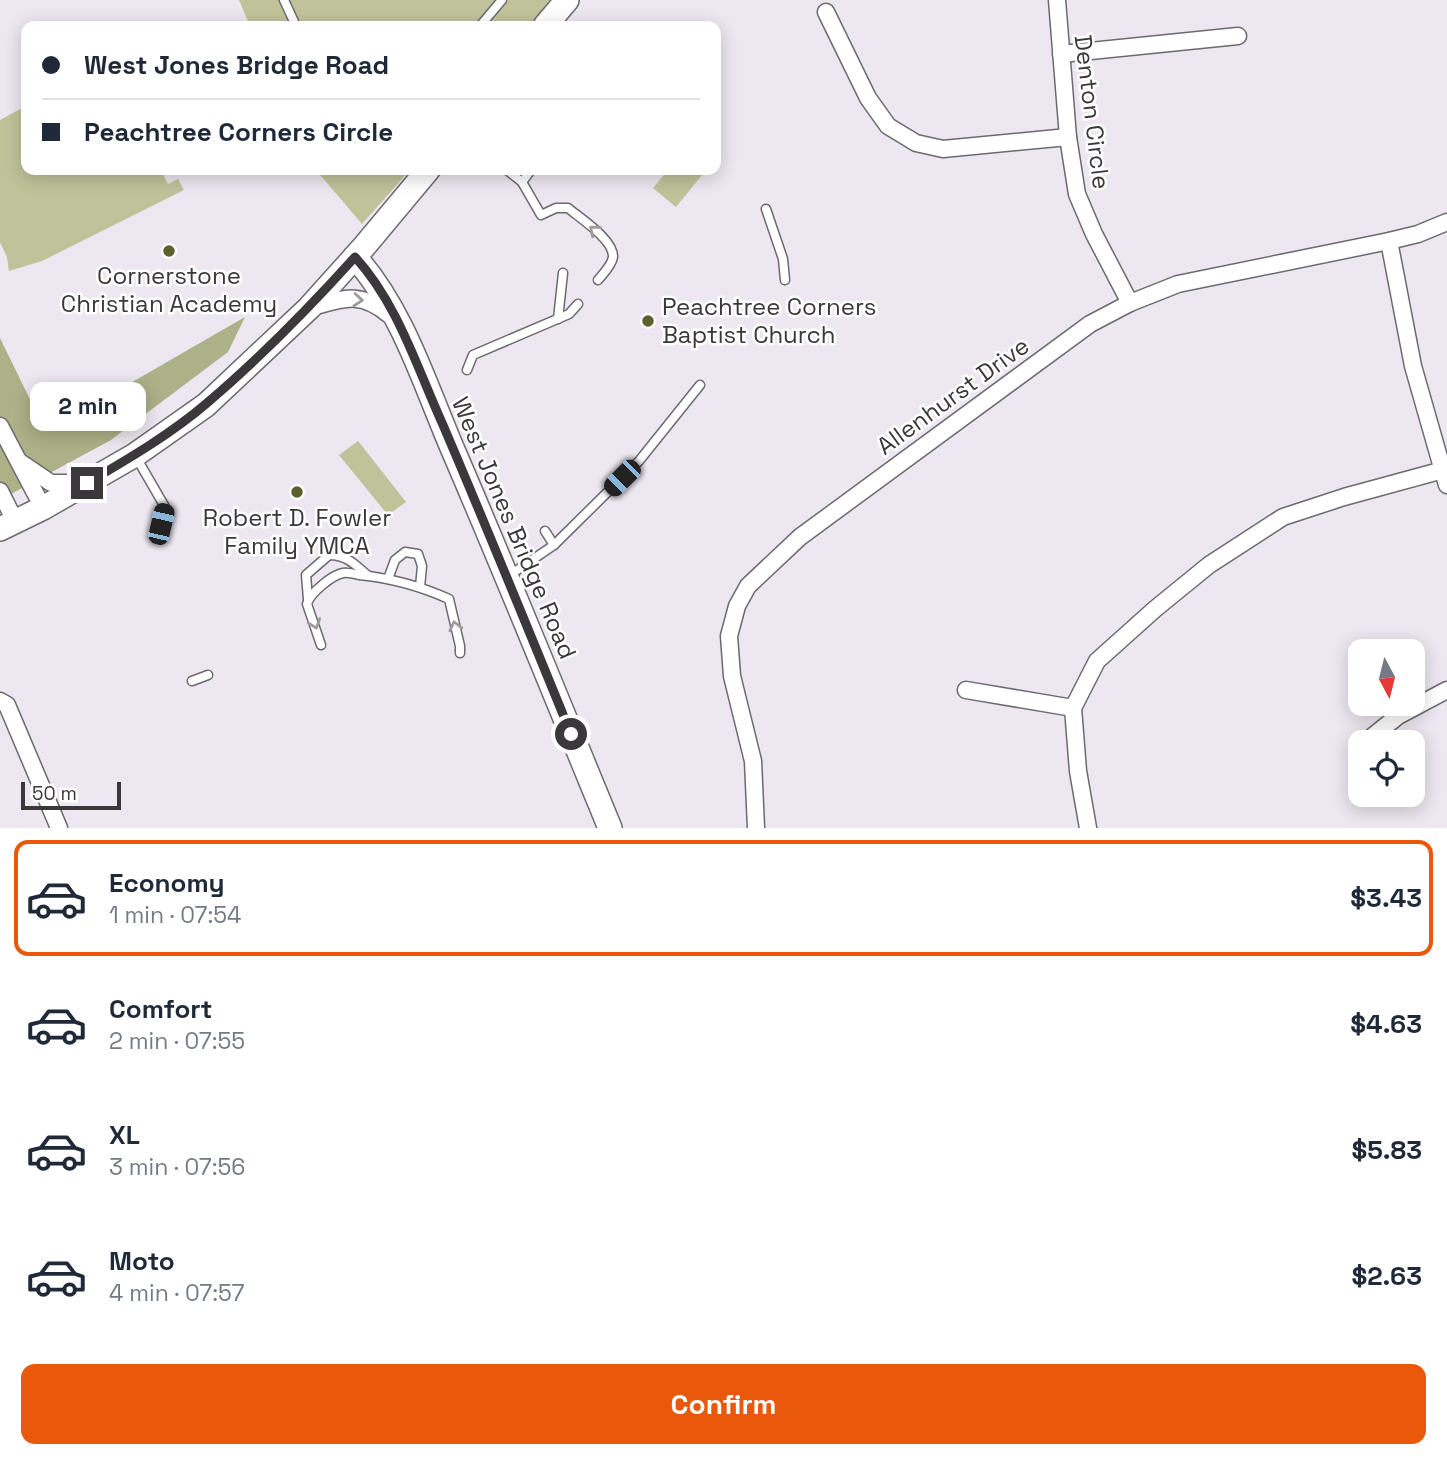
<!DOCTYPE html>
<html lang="en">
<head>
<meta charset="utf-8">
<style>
  :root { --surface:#fff; --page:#f6f6f7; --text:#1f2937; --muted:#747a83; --line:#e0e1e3; --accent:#ea580c }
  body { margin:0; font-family:"Space Grotesk",sans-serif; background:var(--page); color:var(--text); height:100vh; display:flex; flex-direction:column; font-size:26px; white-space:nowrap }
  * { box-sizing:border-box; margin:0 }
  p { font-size:23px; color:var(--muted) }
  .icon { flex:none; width:38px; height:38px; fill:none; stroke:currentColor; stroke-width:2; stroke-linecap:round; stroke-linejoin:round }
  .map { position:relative; height:828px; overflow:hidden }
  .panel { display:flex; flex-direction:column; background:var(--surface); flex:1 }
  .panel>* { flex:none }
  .banner { position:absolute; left:21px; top:21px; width:700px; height:154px; border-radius:14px; box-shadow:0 4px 18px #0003; display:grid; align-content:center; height:154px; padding:0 21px; background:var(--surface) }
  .needle { width:46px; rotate:173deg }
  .buttons { position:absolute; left:1348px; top:639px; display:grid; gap:14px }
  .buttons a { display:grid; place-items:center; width:77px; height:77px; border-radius:14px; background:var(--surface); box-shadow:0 4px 18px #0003; font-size:35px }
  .scale { position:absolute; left:21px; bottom:18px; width:100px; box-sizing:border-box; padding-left:7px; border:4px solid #3a383b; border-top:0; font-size:19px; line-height:24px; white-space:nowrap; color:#3a383b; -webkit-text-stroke:5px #fff; paint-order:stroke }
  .end { position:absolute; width:32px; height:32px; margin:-16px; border:9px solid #3a383b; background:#fff; box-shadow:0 0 0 4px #fff }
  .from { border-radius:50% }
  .bubble { position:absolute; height:49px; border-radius:14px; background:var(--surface); box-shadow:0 4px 18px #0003; font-size:23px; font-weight:700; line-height:49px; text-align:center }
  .car { position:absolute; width:21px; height:42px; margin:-21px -10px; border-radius:9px; box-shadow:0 0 5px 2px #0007; background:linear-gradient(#222 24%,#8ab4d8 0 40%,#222 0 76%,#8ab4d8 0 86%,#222 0) }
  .banner b { display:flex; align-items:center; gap:24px; height:66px; font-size:26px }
  .banner b+b { border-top:2px solid var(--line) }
  .banner i { width:18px; height:18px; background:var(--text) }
  ul { padding:12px 0 0; list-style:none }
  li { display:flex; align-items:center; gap:21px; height:116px; margin:0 14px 10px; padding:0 7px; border:4px solid transparent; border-radius:14px }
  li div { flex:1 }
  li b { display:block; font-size:26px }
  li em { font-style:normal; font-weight:700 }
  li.on { border-color:var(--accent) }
  li>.icon { width:63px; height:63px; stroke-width:1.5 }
  .action { display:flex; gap:14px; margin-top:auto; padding:14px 21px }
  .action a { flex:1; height:80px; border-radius:14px; background:var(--accent); color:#fff; font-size:28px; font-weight:700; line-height:80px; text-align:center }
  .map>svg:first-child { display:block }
  .green { fill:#c0c39a }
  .forest { fill:#adb188 }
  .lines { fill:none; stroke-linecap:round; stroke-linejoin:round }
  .lane-casing { stroke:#6d6971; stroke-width:11 }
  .street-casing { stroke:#6d6971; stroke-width:19 }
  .secondary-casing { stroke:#6d6971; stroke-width:26 }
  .lane { stroke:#fff; stroke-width:8 }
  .street { stroke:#fff; stroke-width:16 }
  .secondary { stroke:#fff; stroke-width:23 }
  .oneway { stroke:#9c9c9d }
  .route { stroke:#3a383b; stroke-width:9 }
  .poi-dot { fill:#5d602d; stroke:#fff; stroke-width:2.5 }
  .labels { text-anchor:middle; stroke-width:5; stroke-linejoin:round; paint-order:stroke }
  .street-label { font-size:24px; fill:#3a383b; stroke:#fff }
  .poi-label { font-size:24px; fill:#3a383b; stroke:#fff }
</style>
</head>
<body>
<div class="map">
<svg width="1447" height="828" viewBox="0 0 1447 828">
  <rect width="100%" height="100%" fill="#ece7f0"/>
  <g class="green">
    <polygon points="239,0 559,0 536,26 250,26"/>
    <polygon points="26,106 26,170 161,170 168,184 178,179 184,190 42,261 9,271 7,257 0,242 0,120"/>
    <polygon points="316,170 410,170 362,224"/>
    <polygon points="668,170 706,170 676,207 653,188"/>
    <polygon points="358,441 406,502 388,515 339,455"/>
  </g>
  <polygon class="forest" points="245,317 228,352 111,440 0,500 0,338 41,422 68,419"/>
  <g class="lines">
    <defs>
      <g id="lane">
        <polyline points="284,0 296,26"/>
        <polyline points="480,26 502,0"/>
        <path d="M507,170L522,182L541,215L556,208H568C580,218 614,240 613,257C612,265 603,274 598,280"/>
        <polyline points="522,182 531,170"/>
        <polyline points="766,209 783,259 785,280"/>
        <polyline points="558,319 563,273"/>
        <polyline points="467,370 473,355 569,314 578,304"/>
        <polyline points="136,457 165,507 161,524"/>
        <polyline points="545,531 554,545"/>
        <polyline points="510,575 554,545 639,461 700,385"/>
        <polyline points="388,579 395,560 405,552 418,554 422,566 420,587"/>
        <path d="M308,599L306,575L329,555C346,555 355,564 367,575"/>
        <path d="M321,645L307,604C310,593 332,575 343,573C348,572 355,574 359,575C391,578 420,586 449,599L460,646V653"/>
        <polyline points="192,681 208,675"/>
      </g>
      <g id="street">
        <polyline points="1057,0 1068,137 1077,194 1094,234 1130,303"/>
        <polyline points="826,12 868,98 888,126 916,143 943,149 1068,137"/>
        <polyline points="1061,54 1238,36"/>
        <polyline points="1389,241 1413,366 1447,485"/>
        <path d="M309,308C342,299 360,290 388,314"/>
        <polyline points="0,426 43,508"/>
        <polyline points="20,462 51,483 85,483"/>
        <polyline points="0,491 15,521"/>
        <polyline points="966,690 1073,708"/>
        <polyline points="0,701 7,705 59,828"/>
        <polyline points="1373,736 1398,716 1447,690"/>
        <polyline points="756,828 753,761 732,676 729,636 737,606 748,586 800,537 1090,324 1130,303 1178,284 1389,241 1418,234 1447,222"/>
        <polyline points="1088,828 1078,771 1073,708 1097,661 1155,609 1209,565 1283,517 1344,497 1447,469"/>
      </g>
      <g id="secondary">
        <polyline points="545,26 567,0"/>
        <path d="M355,257C403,311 425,385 453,450C507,575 558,702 610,828"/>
        <polyline points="0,529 43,508 135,455 206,405 309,308 362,249 428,170"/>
      </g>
    </defs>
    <use href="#lane" class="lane-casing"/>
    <use href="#street" class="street-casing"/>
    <use href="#secondary" class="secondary-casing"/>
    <use href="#lane" class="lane"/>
    <use href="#street" class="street"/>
    <use href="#secondary" class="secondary"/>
  </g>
  <defs><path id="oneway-chevron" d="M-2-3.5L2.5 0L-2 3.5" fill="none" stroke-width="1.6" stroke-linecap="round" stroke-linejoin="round" transform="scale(1.75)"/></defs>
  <g class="oneway">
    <use href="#oneway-chevron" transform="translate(594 230) rotate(-140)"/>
    <use href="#oneway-chevron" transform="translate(358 300) rotate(5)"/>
    <use href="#oneway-chevron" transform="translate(315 624) rotate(71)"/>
    <use href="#oneway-chevron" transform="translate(455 626) rotate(-104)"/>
  </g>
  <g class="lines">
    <path class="route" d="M87,483C128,459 171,434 207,403C260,358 309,308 355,257C398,304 417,368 443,425C487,528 529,631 571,734"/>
  </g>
  <g class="poi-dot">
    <circle cx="169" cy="251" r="7"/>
    <circle cx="648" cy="321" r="7"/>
    <circle cx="297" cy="492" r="7"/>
  </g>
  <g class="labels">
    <g class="street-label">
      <text transform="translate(1092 112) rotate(83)" y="8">Denton Circle</text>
      <text transform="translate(953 396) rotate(-36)" y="8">Allenhurst Drive</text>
      <text transform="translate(514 528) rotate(67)" y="8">West Jones Bridge Road</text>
    </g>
    <g class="poi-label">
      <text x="169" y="284">Cornerstone<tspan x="169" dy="28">Christian Academy</tspan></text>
      <text x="662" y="315" text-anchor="start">Peachtree Corners<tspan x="662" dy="28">Baptist Church</tspan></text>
      <text x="297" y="526">Robert D. Fowler<tspan x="297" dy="28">Family YMCA</tspan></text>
    </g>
  </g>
</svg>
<div class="buttons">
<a><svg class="needle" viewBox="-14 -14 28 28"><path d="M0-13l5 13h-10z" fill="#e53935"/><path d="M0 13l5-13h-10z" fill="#747a83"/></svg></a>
<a><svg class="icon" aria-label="locate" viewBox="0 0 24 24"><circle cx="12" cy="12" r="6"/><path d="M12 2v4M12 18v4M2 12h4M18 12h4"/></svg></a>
</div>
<div class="scale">50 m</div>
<i class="end from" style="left:571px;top:734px"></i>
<i class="end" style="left:87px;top:483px"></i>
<div class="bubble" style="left:30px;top:382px;width:116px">2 min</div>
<i class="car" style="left:622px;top:478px;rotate:225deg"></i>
<i class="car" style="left:161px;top:524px;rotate:13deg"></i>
<div class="banner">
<b><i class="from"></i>West Jones Bridge Road</b>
<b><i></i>Peachtree Corners Circle</b>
</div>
</div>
<section class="panel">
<ul>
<li class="on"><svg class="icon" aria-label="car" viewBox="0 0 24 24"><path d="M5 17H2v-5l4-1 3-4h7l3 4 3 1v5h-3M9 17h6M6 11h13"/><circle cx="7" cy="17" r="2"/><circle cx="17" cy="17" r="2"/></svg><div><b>Economy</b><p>1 min · 07:54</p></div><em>$3.43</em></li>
<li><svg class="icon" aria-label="car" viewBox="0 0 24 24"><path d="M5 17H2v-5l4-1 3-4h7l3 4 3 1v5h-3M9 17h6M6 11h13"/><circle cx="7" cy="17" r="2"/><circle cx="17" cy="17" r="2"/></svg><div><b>Comfort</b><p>2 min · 07:55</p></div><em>$4.63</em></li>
<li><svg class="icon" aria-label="car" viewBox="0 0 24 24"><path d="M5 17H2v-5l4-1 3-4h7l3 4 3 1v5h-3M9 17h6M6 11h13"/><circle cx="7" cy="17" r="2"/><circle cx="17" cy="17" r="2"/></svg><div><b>XL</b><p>3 min · 07:56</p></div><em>$5.83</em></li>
<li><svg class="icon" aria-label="car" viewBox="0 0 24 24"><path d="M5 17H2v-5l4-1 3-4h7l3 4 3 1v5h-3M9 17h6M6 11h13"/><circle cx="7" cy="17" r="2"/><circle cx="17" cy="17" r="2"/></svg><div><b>Moto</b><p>4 min · 07:57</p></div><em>$2.63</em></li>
</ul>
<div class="action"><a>Confirm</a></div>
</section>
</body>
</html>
